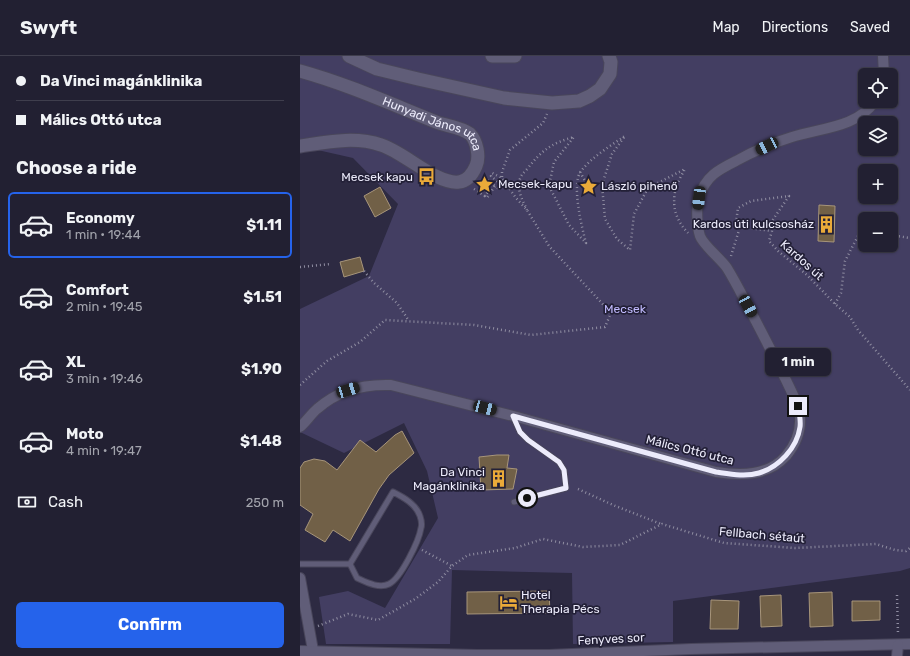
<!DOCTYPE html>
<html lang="en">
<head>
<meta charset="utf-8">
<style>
  :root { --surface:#222032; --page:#2a283a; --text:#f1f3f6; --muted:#a2a3ac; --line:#3f3e4d; --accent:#2563eb }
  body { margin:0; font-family:Rubik,sans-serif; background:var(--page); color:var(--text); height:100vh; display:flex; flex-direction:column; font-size:15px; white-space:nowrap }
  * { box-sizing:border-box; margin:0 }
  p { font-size:13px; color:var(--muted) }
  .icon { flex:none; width:22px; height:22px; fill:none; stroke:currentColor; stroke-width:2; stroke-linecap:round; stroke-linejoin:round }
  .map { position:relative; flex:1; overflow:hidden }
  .panel { display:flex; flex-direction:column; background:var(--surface); width:300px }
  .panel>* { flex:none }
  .guide { display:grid; align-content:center; height:88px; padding:0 16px; background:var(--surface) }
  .buttons { position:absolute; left:558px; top:12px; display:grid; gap:8px }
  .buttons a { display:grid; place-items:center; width:40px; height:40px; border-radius:6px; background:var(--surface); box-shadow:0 1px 3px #0004,0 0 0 1px var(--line); font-size:20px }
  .end { position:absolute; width:18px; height:18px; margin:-9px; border:5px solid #ecebfb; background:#111; box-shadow:0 0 0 2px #111 }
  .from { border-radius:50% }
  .bubble { position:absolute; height:28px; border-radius:6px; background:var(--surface); box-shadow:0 1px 3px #0004,0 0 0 1px var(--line); font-size:13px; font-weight:700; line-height:28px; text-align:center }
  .car { position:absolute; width:12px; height:24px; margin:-12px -6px; border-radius:5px; box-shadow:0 0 3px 1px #0007; background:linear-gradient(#222 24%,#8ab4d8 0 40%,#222 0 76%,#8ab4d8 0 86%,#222 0) }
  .guide b { display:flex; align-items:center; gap:14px; height:38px; font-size:15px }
  .guide b+b { border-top:1px solid var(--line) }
  .guide i { width:10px; height:10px; background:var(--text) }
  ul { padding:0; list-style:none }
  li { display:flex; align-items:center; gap:12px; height:66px; margin:0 8px 6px; padding:0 8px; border:2px solid transparent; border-radius:6px }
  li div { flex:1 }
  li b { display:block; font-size:15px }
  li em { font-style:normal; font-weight:700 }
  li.active { border-color:var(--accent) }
  li>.icon { width:36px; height:36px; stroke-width:1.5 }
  h2 { padding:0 16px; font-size:18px; line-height:48px }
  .pay { display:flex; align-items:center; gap:10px; height:44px; padding:0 16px; font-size:15px }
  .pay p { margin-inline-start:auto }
  .button { display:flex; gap:8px; margin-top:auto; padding:8px 16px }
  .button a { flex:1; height:46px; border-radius:6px; background:var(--accent); color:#fff; font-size:16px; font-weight:700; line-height:46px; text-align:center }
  header { display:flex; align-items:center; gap:24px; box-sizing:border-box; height:56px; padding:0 20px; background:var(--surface); border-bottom:1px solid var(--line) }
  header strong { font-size:19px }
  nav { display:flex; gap:22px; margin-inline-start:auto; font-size:14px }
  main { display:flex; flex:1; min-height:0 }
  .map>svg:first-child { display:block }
  .green { fill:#433e62; fill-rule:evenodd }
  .building { fill:#716047; stroke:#a7957a }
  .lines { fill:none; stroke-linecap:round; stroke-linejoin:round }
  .service-casing { stroke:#49465b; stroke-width:7 }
  .minor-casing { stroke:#49465b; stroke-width:12 }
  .tertiary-casing { stroke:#49465b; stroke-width:15 }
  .path { stroke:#908ea2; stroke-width:2.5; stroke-dasharray:1 3; stroke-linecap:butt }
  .service { stroke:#605d78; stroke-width:5 }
  .minor { stroke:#605d78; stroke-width:10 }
  .tertiary { stroke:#605d78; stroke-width:13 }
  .route { stroke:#ecebfb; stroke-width:5 }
  .labels { text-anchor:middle; stroke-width:3.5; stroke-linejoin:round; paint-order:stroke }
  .street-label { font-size:12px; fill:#ecebfb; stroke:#232037 }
  .poi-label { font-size:12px; fill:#ecebfb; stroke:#232037; text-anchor:end }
  .park-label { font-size:12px; fill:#c1bafe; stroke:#232037 }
</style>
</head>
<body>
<header>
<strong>Swyft</strong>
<nav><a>Map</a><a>Directions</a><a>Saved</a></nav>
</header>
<main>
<section class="panel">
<div class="guide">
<b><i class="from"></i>Da Vinci magánklinika</b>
<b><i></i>Málics Ottó utca</b>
</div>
<h2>Choose a ride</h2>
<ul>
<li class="active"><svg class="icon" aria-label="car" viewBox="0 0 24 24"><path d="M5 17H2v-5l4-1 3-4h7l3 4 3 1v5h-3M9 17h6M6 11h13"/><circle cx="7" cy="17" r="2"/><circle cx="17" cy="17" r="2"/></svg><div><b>Economy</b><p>1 min · 19:44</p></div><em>$1.11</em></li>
<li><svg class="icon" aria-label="car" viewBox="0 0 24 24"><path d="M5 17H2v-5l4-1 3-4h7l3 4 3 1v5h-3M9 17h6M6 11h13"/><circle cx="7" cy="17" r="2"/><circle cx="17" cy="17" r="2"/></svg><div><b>Comfort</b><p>2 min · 19:45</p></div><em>$1.51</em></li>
<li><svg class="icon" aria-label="car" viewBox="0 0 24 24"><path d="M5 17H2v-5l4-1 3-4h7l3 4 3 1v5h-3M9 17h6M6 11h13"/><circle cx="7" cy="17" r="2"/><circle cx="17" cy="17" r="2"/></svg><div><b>XL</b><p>3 min · 19:46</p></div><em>$1.90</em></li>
<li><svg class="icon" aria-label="car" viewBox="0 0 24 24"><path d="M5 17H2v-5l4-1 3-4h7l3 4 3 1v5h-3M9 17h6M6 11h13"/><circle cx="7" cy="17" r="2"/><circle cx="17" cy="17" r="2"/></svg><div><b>Moto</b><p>4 min · 19:47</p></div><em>$1.48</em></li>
</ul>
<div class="pay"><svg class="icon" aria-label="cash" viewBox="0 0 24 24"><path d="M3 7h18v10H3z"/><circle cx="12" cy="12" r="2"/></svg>Cash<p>250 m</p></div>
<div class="button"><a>Confirm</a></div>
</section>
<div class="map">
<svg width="610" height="600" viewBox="0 0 610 600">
  <rect width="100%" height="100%" fill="#2d2a42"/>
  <path class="green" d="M0,0H610V512L600,515L373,545V586L273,588L272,517L152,514L150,588H26L19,541L48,535L85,552L138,462L127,415L104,367L44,397L0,376V253L69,220L98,148L53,102L0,90ZM565,19H591V45H565ZM565,67H591V93H565ZM565,115H591V141H565ZM565,163H591V189H565Z"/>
  <g class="building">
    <polygon points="80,131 91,152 75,161 64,140"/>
    <polygon points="519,149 535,150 534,186 518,185"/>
    <polygon points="60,201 64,215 44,221 40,206"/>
    <polygon points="102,375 114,397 89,419 79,433 50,485 33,474 25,486 5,474 13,458 0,449 0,412 4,406 14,403 25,405 37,414 60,384 76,396 95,379"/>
    <polygon points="197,399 209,399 207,412 217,413 213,433 181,434 179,401"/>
    <polygon points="249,535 250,557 167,558 167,536"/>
    <polygon points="532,536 533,570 510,571 509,537"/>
    <polygon points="481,539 482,570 461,571 460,540"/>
    <polygon points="411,544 439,545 438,573 410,573"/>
    <polygon points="552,545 580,545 580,564 552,565"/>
  </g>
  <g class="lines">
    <defs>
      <g id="service">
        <polyline points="213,361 220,376 228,384 259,406 264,414 266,432 214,446"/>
        <path d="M93,436C103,441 116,448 120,460C121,463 122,469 121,472C119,485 101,522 89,528C79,533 66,526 57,522L50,508Z"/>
        <polyline points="0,508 50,508"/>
      </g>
      <g id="minor">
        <polyline points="583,0 584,19"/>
        <path d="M0,371C6,366 11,358 17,353C38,334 63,328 91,329L217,361L416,416C441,420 468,420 486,400C495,389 501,375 500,361C498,346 491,335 485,322C473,298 461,275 449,252C442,239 435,225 427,212C421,203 403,189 400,180C397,171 396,151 399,141C406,120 418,114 436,105C454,95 472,87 492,81C520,72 557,72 575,45"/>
        <polyline points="0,522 14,600"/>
        <polyline points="0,595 178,599 249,599 391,593 610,588"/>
        <polyline points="597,600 598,589"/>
      </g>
      <g id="tertiary">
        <polyline points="49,0 77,13 118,23 204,42 252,47 279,45 290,40 300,33 310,18 311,6 309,0"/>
        <polyline points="192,0 215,0"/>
        <path id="s1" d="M0,15C47,28 91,48 136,66C146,70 161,71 170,78C177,85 180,101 176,110C173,117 168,125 159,126C137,129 104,96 81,89C55,80 27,86 0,90"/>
      </g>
    </defs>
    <use href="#service" class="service-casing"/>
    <use href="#minor" class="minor-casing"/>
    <use href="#tertiary" class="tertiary-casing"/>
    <g class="path">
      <polyline points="280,116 288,130"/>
      <polyline points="202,121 202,116 210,94 243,67 247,58"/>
      <polyline points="184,122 195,130"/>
      <polyline points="174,133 185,140"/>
      <path d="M227,154C224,147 219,139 219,130C219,120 223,118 228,112C242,94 252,87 274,81L254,106L249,130L269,169L286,187C282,172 271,128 281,115C292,101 310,90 325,80L312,98L302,129L305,163L317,183L330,194L334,158L348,132L385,113C381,120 376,129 375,136C372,153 377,165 388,177"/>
      <polyline points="440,171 472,175"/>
      <polyline points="591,179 610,182"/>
      <polyline points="431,200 440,171 436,166 438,152 451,145 489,140 472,165 472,175 469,185 478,195 507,219 535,248 550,261 558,274 610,334"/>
      <polyline points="0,211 31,208"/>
      <polyline points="64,215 74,227 97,247 109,265"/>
      <polyline points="535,248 541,237 545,205 558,180 565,179"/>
      <polyline points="0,329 27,305 60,286 85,264 174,269 231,279 305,271 311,257 249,190 227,154 216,142 202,122 192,117 191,120 201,129 200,132 199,133 195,130 187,142 185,140 189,134 179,127"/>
      <polyline points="278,433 313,449 361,468"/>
      <polyline points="122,494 152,510"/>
      <polyline points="597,539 598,578"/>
      <polyline points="18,570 48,558 78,564 115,543 138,526 152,510 168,499 215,492 243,483 283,491 320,489 362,468 424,487 495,492 576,488 595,494 606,495 610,492"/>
    </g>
    <use href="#service" class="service"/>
    <use href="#minor" class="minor"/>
    <use href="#tertiary" class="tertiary"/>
  </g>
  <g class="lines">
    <path class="route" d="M227,442L266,432L264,414L259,406L228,384L220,376L213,360L416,416C430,418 445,421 459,417C479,411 497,392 500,371C501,364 499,356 498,350"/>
  </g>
  <defs>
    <symbol id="bus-bare" viewBox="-9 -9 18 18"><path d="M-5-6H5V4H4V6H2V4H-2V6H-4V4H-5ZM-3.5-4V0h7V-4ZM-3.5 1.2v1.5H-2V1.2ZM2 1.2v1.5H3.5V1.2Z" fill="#eaaa39" stroke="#232037" stroke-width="2.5" paint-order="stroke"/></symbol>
    <symbol id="sight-bare" viewBox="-9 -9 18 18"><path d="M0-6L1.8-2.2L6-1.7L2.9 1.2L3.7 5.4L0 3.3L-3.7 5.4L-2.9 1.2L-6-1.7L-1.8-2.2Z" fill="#eaaa39" stroke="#232037" stroke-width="2.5" paint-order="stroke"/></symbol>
    <symbol id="building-bare" viewBox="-9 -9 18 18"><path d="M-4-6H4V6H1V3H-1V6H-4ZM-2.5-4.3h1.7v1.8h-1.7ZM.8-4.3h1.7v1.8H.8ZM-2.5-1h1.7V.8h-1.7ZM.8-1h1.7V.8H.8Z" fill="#eaaa39" stroke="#232037" stroke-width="2.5" paint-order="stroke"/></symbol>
    <symbol id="hotel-bare" viewBox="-9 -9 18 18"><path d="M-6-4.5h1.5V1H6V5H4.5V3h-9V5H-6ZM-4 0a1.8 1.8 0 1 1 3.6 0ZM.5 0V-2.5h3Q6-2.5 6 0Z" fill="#eaaa39" stroke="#232037" stroke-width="2.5" paint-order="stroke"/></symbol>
  </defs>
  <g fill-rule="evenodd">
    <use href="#bus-bare" x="114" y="108" width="25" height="25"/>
    <use href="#sight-bare" x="172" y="116" width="25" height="25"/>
    <use href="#sight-bare" x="276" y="118" width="25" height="25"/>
    <use href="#building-bare" x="514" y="156" width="25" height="25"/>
    <use href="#building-bare" x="186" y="410" width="25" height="25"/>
    <use href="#hotel-bare" x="196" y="534" width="25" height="25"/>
  </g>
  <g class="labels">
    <g class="street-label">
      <text dy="4" stroke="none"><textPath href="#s1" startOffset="144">Hunyadi János utca</textPath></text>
      <text transform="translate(502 204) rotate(42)" y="4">Kardos út</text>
      <text transform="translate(390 394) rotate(14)" y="4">Málics Ottó utca</text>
      <text transform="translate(462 479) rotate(5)" y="4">Fellbach sétaút</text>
      <text transform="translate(311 583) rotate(-3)" y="4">Fenyves sor</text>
    </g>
    <g class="poi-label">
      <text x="113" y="125">Mecsek kapu</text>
      <text x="198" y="132" text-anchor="start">Mecsek-kapu</text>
      <text x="301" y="134" text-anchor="start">László pihenő</text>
      <text x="514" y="172">Kardos úti kulcsosház</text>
      <text x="185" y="420">Da Vinci<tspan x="185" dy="14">Magánklinika</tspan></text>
      <text x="221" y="543" text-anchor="start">Hotel<tspan x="221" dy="14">Therapia Pécs</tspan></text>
    </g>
    <g class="park-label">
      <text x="325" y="257">Mecsek</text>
    </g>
  </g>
</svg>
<div class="buttons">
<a><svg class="icon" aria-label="locate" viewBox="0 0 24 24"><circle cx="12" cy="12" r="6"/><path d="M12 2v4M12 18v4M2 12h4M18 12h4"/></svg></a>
<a><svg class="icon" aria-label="layers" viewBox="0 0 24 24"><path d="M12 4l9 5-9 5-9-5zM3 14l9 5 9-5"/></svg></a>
<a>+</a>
<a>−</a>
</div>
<i class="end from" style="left:227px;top:442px"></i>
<i class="end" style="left:498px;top:350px"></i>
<div class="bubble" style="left:465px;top:292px;width:66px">1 min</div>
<i class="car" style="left:467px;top:90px;rotate:244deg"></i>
<i class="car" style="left:399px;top:142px;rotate:187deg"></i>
<i class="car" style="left:448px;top:250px;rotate:151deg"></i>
<i class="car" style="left:48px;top:334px;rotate:73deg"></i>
<i class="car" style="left:185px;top:352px;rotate:105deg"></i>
</div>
</main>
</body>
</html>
